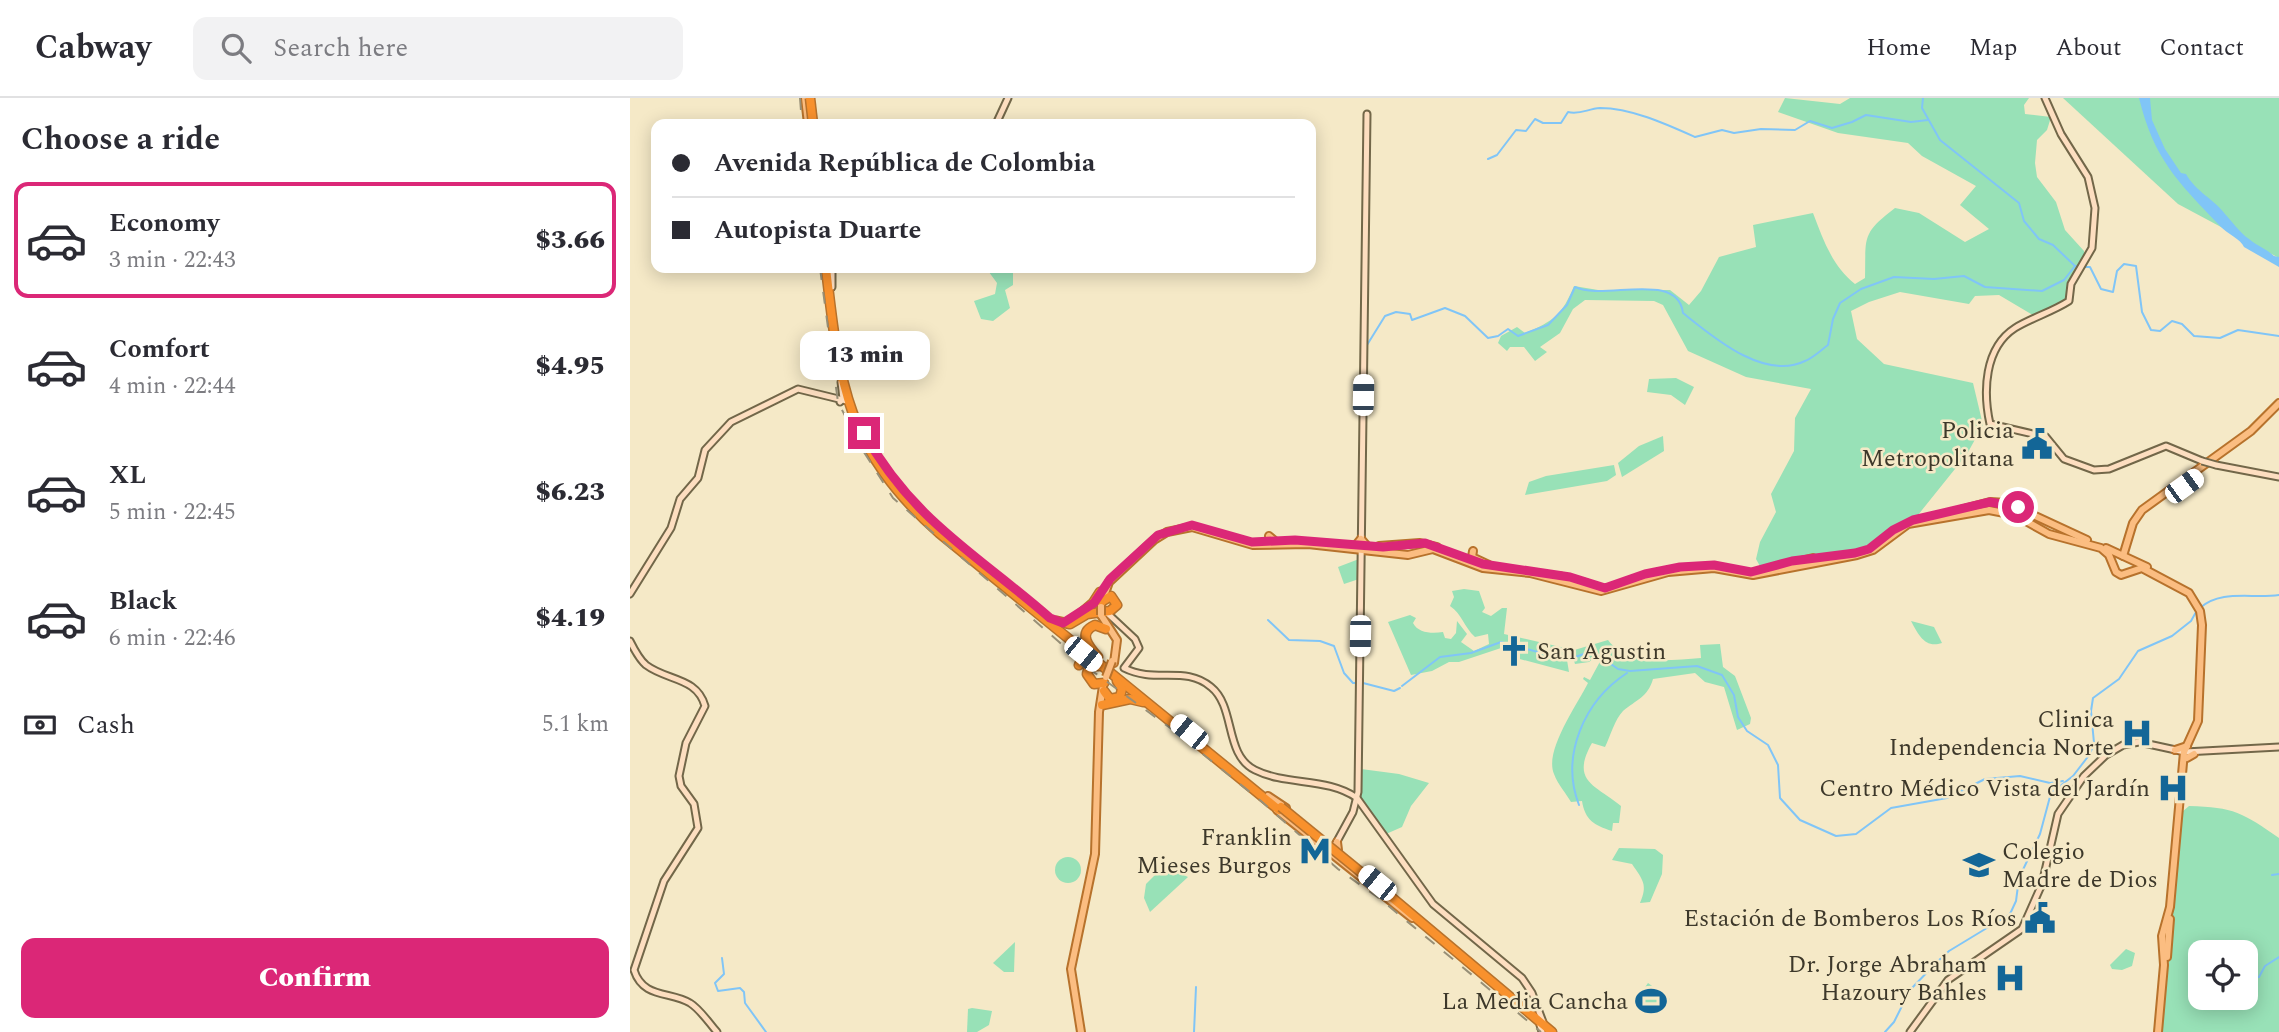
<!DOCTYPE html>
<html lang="en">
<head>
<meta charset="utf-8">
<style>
  :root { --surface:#fff; --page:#f2f2f3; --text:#2b2b33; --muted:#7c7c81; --line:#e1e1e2; --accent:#db2777 }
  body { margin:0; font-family:Spectral,serif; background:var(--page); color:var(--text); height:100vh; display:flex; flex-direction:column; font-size:26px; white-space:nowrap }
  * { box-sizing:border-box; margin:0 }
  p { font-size:23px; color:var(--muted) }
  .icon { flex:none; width:38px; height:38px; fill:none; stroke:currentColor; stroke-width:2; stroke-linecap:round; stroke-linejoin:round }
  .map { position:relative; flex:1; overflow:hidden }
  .side { display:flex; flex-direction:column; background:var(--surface); width:630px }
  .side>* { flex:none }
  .top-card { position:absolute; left:21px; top:21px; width:665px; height:154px; border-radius:14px; box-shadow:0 4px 18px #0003; display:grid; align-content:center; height:154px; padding:0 21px; background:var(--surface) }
  .fabs { position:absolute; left:1558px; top:842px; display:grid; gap:14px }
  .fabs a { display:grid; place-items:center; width:70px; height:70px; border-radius:14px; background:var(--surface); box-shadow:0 4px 18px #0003; font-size:35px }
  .end { position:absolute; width:32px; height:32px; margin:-16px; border:9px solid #db2777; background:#fff; box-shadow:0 0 0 4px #fff }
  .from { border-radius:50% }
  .bubble { position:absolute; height:49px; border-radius:14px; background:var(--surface); box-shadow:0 4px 18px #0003; font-size:23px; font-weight:800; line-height:49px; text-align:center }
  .car { position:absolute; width:21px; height:42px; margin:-21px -10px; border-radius:9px; box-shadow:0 0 5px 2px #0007; background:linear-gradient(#fff 24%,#345 0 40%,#fff 0 76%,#345 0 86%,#fff 0) }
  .top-card b { display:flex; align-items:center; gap:24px; height:66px; font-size:26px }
  .top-card b+b { border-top:2px solid var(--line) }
  .top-card i { width:18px; height:18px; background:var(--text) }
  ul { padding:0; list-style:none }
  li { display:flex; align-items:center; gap:21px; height:116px; margin:0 14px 10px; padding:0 7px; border:4px solid transparent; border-radius:14px }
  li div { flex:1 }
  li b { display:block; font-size:26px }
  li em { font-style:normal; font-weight:800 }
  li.on { border-color:var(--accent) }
  li>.icon { width:63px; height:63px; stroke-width:1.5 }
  h2 { padding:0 21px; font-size:32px; line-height:84px }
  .pay { display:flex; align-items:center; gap:18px; height:77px; padding:0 21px; font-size:26px }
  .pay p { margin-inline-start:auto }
  .action { display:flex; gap:14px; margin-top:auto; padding:14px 21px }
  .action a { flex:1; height:80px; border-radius:14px; background:var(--accent); color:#fff; font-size:28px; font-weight:800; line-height:80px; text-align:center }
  header { display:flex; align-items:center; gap:42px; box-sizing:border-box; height:98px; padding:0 35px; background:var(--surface); border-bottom:2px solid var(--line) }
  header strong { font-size:33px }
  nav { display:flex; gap:38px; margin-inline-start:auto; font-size:24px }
  .search { width:490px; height:63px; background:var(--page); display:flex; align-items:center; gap:18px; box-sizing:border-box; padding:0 24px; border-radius:14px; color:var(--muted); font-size:26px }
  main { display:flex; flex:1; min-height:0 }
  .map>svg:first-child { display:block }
  .green { fill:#98e1b7; fill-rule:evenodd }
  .water { fill:#80c5f7 }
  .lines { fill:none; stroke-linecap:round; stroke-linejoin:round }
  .stream { stroke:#80c5f7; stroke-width:2 }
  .secondary-casing { stroke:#726749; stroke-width:9 }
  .primary-casing { stroke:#b7722c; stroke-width:10 }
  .motorway-casing { stroke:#b7722c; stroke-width:11 }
  .secondary { stroke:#fddec0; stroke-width:5 }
  .primary { stroke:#fbbd81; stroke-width:6 }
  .motorway { stroke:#f8912d; stroke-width:8 }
  .rail { stroke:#978f77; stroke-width:2; stroke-dasharray:12 12; stroke-linecap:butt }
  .secondary-bridge-casing { stroke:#726749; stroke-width:9; stroke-linecap:butt }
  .primary-bridge-casing { stroke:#b7722c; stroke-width:10; stroke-linecap:butt }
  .motorway-bridge-casing { stroke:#b7722c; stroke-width:11; stroke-linecap:butt }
  .secondary-bridge { stroke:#fddec0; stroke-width:5 }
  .primary-bridge { stroke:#fbbd81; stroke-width:6 }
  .motorway-bridge { stroke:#f8912d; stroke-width:8 }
  .route { stroke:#db2777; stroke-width:9 }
  .labels { text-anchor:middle; stroke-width:5; stroke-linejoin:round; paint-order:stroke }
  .poi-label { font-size:24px; fill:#3d382a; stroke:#f5e9c7; text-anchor:end }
</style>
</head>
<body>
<header>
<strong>Cabway</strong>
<div class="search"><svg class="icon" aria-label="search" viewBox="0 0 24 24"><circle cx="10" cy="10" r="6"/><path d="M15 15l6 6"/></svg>Search here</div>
<nav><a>Home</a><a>Map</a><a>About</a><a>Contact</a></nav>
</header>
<main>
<section class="side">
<h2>Choose a ride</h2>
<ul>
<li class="on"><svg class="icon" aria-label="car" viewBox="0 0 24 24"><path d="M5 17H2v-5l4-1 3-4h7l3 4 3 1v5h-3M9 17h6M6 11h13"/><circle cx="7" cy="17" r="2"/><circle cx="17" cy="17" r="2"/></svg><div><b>Economy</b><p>3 min · 22:43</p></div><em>$3.66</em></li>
<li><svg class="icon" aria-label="car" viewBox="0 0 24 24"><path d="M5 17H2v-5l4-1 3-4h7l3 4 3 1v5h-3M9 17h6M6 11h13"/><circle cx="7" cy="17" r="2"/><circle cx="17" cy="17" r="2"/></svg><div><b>Comfort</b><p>4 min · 22:44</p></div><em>$4.95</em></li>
<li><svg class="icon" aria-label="car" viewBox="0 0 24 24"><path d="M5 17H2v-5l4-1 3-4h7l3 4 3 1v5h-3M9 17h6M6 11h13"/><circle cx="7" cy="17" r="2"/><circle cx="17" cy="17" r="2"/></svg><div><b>XL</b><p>5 min · 22:45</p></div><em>$6.23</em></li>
<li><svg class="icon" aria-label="car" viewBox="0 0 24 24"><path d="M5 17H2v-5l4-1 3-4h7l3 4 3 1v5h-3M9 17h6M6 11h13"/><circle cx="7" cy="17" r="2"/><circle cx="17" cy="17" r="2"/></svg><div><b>Black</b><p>6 min · 22:46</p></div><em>$4.19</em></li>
</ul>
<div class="pay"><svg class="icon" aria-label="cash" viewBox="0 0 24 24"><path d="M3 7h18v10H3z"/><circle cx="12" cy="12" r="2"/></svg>Cash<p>5.1 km</p></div>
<div class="action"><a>Confirm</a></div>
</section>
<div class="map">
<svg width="1649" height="934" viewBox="0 0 1649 934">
  <rect width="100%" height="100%" fill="#f5e9c7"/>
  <g class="green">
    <path d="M1155,0L1210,6L1220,0H1399L1394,7L1395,16L1421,19L1417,32L1407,42L1405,65L1407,79L1426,104L1435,132L1454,153C1455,171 1438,177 1437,201L1406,219L1369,197L1345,198L1339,206L1270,194L1239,204L1221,213L1227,241L1254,266L1343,285L1353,327L1337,356L1288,417L1244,452L1131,470L1126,461L1130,444L1146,414L1141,396L1164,353L1165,320L1181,291L1116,279L1058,253L1033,207L1024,203L955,202L943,211L930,235L910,249L917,254L905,263L894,249H880L877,253L868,245L871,238L887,229L895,235C924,223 932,217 944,188L968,192H1040L1059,207L1071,193L1089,159L1126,149L1123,127L1183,115C1193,141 1202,168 1225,186L1235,180C1236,139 1231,136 1265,110L1289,115L1335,144L1359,131L1330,107L1346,88L1292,58L1278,45L1208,35L1148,14Z"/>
    <polygon points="1433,0 1649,0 1649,160 1548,106"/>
    <polygon points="356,170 383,170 383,187 375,192 380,210 363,223 351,221 344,203 365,196 367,185"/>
    <polygon points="1046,280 1064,289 1055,307 1041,297 1017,294 1019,281"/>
    <polygon points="1033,338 1034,353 992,379 988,365 1009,348"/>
    <polygon points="984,367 986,377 977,383 895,397 899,384 916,378"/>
    <polygon points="729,461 729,481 714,486 708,469"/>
    <path d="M834,491L849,493L855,510L852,514L861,518L872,510H877L874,536L935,550L939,574L886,560L889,552L880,547L829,564H819L802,573L781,577L758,524L780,517L786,520L783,525C788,535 802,536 813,534L815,540L821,541L826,535L827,523L837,536L831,544L844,553L859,546L858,536L845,539C834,529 832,516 820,508L824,499L822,493Z"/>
    <path d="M1281,523L1304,529L1312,545C1295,551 1288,536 1281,523Z"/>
    <path d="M978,542C998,569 1040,562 1071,560L1070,547L1090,546L1093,569L1105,578L1121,620L1120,626L1107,632L1094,589L1075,584L1065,575L1023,581C1018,599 1006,602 993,613C985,621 980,639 975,649L962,645C940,684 966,687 991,708L989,725H983L982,733C964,727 955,722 952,703L941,704C936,695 928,687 924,676C914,653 947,607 958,585L953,581L954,579L960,582L973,558L970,555L959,564L945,566L941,553Z"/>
    <polygon points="731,671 769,676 799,685 781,708 772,729 756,736 730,701"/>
    <path d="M1559,708C1604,709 1613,715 1649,740V934H1532L1552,714ZM1570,854H1615V900H1570Z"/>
    <path d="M989,750L1025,751L1033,757L1032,776L1020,804L1010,805C1018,787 1013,782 1002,766L982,762Z"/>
    <circle cx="438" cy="772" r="13"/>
    <polygon points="539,770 558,779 520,814 514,800 516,786 531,771"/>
    <polygon points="385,844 384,874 374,874 363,865"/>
    <polygon points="1496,851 1505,855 1502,868 1492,872 1482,871 1480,867"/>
    <polygon points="1018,885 1040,901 1031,915 1005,904"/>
    <polygon points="342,910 362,913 359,927 347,934 337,934 338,911"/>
  </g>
  <path class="water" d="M1509,0H1520L1522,22L1535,51L1551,75L1556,76C1566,94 1584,101 1595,116C1600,121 1610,135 1619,141C1629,149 1635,150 1644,158L1649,159V169L1614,149C1611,141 1597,136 1590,128C1547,83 1524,61 1509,0Z"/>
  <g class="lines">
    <g class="stream">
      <polyline points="1293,0 1292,10 1310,42 1389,105 1394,123 1409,141 1423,147 1445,168"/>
      <path d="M858,61L867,57L886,32L896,33L905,21L913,25H931L938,14C950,17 957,11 970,10C1001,10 1036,26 1065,39L1092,32L1104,35L1131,31L1165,32L1180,23L1202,30L1222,24L1236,17L1281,24L1298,22"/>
      <polyline points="1455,169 1460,169 1471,191 1483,194 1487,173 1494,166 1506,168 1512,214 1521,232 1530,233 1542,223 1552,226 1564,238 1590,240 1608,232 1649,238"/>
      <path d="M737,247L755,218L766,214L780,216L782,222L815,210L835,218L858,240L868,238L878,231L888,238L918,227L937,207L945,189C974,203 1048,172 1053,215C1083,239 1134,283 1175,263C1183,260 1191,252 1198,247L1203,221L1210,205L1231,191L1264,179L1304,181L1334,178L1355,189L1412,193L1434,182L1445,168H1449"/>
      <path d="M1570,510C1591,491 1622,501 1649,497"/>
      <polyline points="638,522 659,542 690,543 704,548 714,575 723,585 727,585"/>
      <polyline points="733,585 764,593 770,590"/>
      <polyline points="772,588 810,559 841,555 871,544 937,562 962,553 988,571 1000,573 1067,568 1092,577 1104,597 1108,619 1117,633 1138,647 1148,667 1150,700 1170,722 1206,738 1226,736 1261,710 1317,700 1355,681 1390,678 1420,685 1433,683"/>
      <path d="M949,707C930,658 954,603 997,575"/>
      <polyline points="1642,777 1649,776"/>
      <polyline points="92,860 94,876 85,885 88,893 110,890 114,894 115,905 136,934"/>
      <polyline points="1615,879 1629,879 1635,868 1649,859"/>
      <polyline points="564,934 566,889"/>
      <polyline points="1255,934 1264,924 1280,892 1307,864 1319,853 1380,816 1386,803 1389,780 1410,736 1421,695 1443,678 1460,656 1464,645 1461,613 1463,600 1489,581 1508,553 1542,538 1561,523 1566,514"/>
    </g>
    <defs>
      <g id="secondary">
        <path d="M1415,0L1431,36L1458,79L1465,110L1462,150L1441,186L1439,203C1422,214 1401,220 1385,230C1354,250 1353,294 1360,326L1416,339L1434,361L1464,372L1479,371L1536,348L1572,363"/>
        <polyline points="366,26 378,0"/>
        <polyline points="202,189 202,170"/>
        <polyline points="210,304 213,301 211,284"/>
        <polyline points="1586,367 1649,379"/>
        <polyline points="0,496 41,430 50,401 68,380 75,352 101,324 168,291 217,303"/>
        <path d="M475,513L505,541L509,550L494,570C526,586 555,567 581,589C606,609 594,657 625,672C657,688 697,679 727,700L803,806L892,880L902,895L913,924"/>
        <path d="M0,543C4,551 9,561 16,567C37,583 67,579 75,608L56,645L49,678L51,688L64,706L68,730L34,783L4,872C13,901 41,893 60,905C70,911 79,925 87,934"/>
        <polyline points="705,747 723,714 728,694 737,16"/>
        <polyline points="910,927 912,934"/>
        <polyline points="1280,934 1318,882 1392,831 1412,786 1428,716 1454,678 1476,657 1493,647 1509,644 1555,654 1649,649"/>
      </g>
      <g id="primary">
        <polyline points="175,0 178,26"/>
        <polyline points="1330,412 1360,404 1377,405 1457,442"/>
        <polyline points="639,438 645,443"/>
        <polyline points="726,447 731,441 737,448"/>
        <polyline points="749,448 790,445 807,449"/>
        <polyline points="1476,450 1517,469"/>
        <polyline points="843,453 842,459 859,467"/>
        <polyline points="1493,458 1503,425 1512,412 1621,333 1649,305"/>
        <polyline points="1130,473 1183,460"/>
        <polyline points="929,478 956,485"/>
        <polyline points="471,507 479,484 524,442 537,434 562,429 623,447 678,446 778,457 803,451 853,470 900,475 971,493 1038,474 1084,470 1123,477 1227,457 1243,452 1278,426 1359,412 1385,417 1419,436 1471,450 1479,457 1486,474 1491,477 1512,470 1559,495 1570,513 1572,527 1568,623 1554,654 1540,809 1532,838 1534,867 1528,934"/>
        <polyline points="471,517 487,542 484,565"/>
        <polyline points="1545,652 1557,648"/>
        <polyline points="1557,660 1564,656"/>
        <polyline points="638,698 656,710"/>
        <polyline points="647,712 782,820"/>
        <polyline points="707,744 708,752"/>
        <polyline points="1537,859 1540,821"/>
        <polyline points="451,934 441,871 465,756 469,614 473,588"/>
      </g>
      <g id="motorway">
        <path d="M196,170C209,286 217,353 309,435L649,712"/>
        <polyline points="449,517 463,505 470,494"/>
        <polyline points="426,523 440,526 457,516 480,513 487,507 481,498 471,504"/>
        <polyline points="449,553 453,559 449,567"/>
        <path d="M468,559C459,549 447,535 465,527L476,531"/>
        <polyline points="469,568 459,568 457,576 464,586 474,585"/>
        <polyline points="474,593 480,601 490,599 492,591 487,583"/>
        <polyline points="472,607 500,601 513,604"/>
        <polyline points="760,798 922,934"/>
      </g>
    </defs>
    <use href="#secondary" class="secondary-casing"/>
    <use href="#primary" class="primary-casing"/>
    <use href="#motorway" class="motorway-casing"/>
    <use href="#secondary" class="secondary"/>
    <use href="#primary" class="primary"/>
    <use href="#motorway" class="motorway"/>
    <g class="rail">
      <polyline points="170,0 172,26"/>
      <polyline points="190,170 208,304 232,351 263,400 465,575 543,632 631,703 708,771 750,801 911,934"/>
    </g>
    <defs>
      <polyline id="secondary-bridge" points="1572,363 1586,367"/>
      <g id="primary-bridge">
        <polyline points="471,509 471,517"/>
        <polyline points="476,579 482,563"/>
      </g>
      <g id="motorway-bridge">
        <polyline points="180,0 183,26"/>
        <polyline points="651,709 760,798"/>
      </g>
    </defs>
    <use href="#secondary-bridge" class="secondary-bridge-casing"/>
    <use href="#primary-bridge" class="primary-bridge-casing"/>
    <use href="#motorway-bridge" class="motorway-bridge-casing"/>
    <use href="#secondary-bridge" class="secondary-bridge"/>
    <use href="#primary-bridge" class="primary-bridge"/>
    <use href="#motorway-bridge" class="motorway-bridge"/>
  </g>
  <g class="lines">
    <path class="route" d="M234,335C284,424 347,456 420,520L433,525L464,505L480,481L528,437L562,427L622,444L665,442L753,449L795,445L853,466L940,479L975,490L1015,476L1050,469L1084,467L1121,474L1162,463L1225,455L1239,451L1263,432L1283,422L1360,404L1388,409"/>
  </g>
  <defs>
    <symbol id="civic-bare" viewBox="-9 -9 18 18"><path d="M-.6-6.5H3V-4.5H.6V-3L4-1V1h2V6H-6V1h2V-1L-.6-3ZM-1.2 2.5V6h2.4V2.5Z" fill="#136697" stroke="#f5e9c7" stroke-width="2.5" paint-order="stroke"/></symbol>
    <symbol id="church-bare" viewBox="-9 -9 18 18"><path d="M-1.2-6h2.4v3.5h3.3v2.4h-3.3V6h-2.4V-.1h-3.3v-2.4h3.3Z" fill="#136697" stroke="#f5e9c7" stroke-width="2.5" paint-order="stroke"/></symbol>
    <symbol id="hospital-bare" viewBox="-9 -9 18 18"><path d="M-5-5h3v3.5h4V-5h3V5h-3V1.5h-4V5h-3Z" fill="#136697" stroke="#f5e9c7" stroke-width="2.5" paint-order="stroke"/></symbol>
    <symbol id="metro-bare" viewBox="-9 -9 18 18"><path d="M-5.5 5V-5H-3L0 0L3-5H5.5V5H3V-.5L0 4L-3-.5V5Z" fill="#136697" stroke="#f5e9c7" stroke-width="2.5" paint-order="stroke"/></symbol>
    <symbol id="university-bare" viewBox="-9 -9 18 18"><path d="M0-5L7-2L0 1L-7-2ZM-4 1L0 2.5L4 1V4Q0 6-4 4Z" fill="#136697" stroke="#f5e9c7" stroke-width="2.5" paint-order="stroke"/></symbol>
    <symbol id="stadium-bare" viewBox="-9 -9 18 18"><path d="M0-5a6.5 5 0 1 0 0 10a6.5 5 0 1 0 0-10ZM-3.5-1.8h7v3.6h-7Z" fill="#136697" stroke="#f5e9c7" stroke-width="2.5" paint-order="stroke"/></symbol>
  </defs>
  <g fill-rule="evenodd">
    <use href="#civic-bare" x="1385" y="324" width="44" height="44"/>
    <use href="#church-bare" x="862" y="531" width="44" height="44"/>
    <use href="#hospital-bare" x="1485" y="613" width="44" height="44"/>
    <use href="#hospital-bare" x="1521" y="668" width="44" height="44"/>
    <use href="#metro-bare" x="663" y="731" width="44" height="44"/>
    <use href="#university-bare" x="1327" y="745" width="44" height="44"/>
    <use href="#civic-bare" x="1388" y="798" width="44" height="44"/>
    <use href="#hospital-bare" x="1358" y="858" width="44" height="44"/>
    <use href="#stadium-bare" x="999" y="881" width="44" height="44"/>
  </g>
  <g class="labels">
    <g class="poi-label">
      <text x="1384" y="340">Policia<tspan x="1384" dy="28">Metropolitana</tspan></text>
      <text x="907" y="561" text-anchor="start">San Agustin</text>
      <text x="1484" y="629">Clinica<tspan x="1484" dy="28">Independencia Norte</tspan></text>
      <text x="1520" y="698">Centro Médico Vista del Jardín</text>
      <text x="662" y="747">Franklin<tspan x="662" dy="28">Mieses Burgos</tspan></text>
      <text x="1372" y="761" text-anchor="start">Colegio<tspan x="1372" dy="28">Madre de Dios</tspan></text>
      <text x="1387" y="828">Estación de Bomberos Los Ríos</text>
      <text x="1357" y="874">Dr. Jorge Abraham<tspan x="1357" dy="28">Hazoury Bahles</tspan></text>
      <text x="998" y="911">La Media Cancha</text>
    </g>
  </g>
</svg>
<div class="fabs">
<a><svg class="icon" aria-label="locate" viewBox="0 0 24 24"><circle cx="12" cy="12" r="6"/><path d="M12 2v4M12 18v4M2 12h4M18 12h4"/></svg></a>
</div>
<i class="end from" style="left:1388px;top:409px"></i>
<i class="end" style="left:234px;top:335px"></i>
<div class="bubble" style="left:170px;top:233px;width:130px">13 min</div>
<i class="car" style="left:733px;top:297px;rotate:1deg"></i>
<i class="car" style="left:1554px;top:388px;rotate:54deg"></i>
<i class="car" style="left:730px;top:538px;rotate:181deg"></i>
<i class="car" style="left:453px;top:556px;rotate:129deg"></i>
<i class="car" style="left:559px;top:634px;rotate:309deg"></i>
<i class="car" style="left:747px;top:785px;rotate:309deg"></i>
<div class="top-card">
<b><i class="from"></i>Avenida República de Colombia</b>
<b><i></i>Autopista Duarte</b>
</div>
</div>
</main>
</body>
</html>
